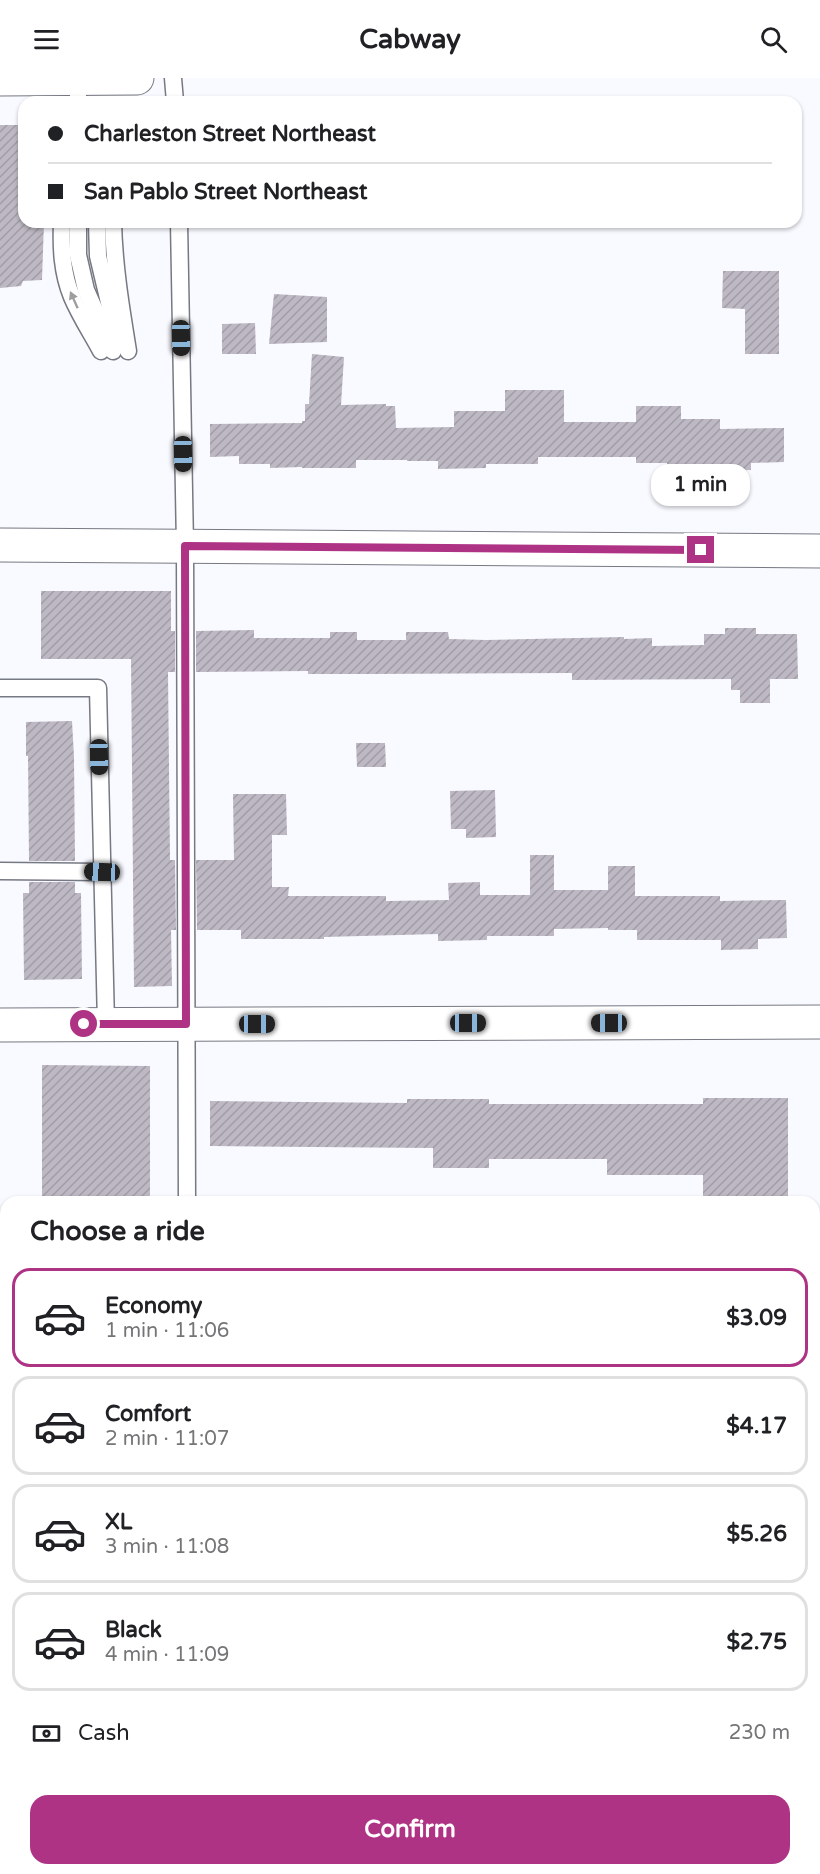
<!DOCTYPE html>
<html lang="en">
<head>
<meta charset="utf-8">
<style>
  :root { --surface:#fff; --page:#f2f2f2; --text:#202124; --muted:#757577; --line:#e0e0e0; --accent:#af3385 }
  body { margin:0; font-family:"Varela Round",sans-serif; background:var(--page); color:var(--text); height:100vh; display:flex; flex-direction:column; font-size:22px; white-space:nowrap }
  * { box-sizing:border-box; margin:0 }
  p { font-size:20px; color:var(--muted) }
  .icon { flex:none; width:33px; height:33px; fill:none; stroke:currentColor; stroke-width:2; stroke-linecap:round; stroke-linejoin:round }
  .map { position:relative; flex:1; overflow:hidden }
  .details { position:absolute; left:0px; top:1118px; width:820px; height:680px; display:flex; flex-direction:column; background:var(--surface); border-radius:18px 18px 0 0; box-shadow:0 2px 4px #0004 }
  .details>* { flex:none }
  .guide { position:absolute; left:18px; top:18px; width:784px; height:132px; border-radius:18px; box-shadow:0 2px 4px #0004; display:grid; align-content:center; height:132px; padding:0 30px; background:var(--surface) }
  .end { position:absolute; width:27px; height:27px; margin:-14px; border:8px solid #af3385; background:#fff; box-shadow:0 0 0 3px #fff }
  .from { border-radius:50% }
  .bubble { position:absolute; height:42px; border-radius:18px; background:var(--surface); box-shadow:0 2px 4px #0004; font-size:20px; font-weight:800; line-height:42px; text-align:center }
  .car { position:absolute; width:18px; height:36px; margin:-18px -9px; border-radius:8px; box-shadow:0 0 4px 2px #0007; background:linear-gradient(#222 24%,#8ab4d8 0 40%,#222 0 76%,#8ab4d8 0 86%,#222 0) }
  .guide b { display:flex; align-items:center; gap:21px; height:57px; font-size:22px }
  .guide b+b { border-top:2px solid var(--line) }
  .guide i { width:15px; height:15px; background:var(--text) }
  ul { padding:0; list-style:none }
  li { display:flex; align-items:center; gap:18px; height:99px; margin:0 12px 9px; padding:0 18px; border:3px solid var(--line); border-radius:18px }
  li div { flex:1 }
  li b { display:block; font-size:22px }
  li em { font-style:normal; font-weight:800 }
  li.current { border-color:var(--accent) }
  li>.icon { width:54px; height:54px; stroke-width:1.5 }
  h2 { padding:0 30px; font-size:27px; line-height:72px }
  .pay { display:flex; align-items:center; gap:15px; height:66px; padding:0 30px; font-size:22px }
  .pay p { margin-inline-start:auto }
  .button { display:flex; gap:12px; margin-top:auto; padding:12px 30px }
  .button a { flex:1; height:69px; border-radius:18px; background:var(--accent); color:#fff; font-size:24px; font-weight:800; line-height:69px; text-align:center }
  header { display:flex; justify-content:space-between; align-items:center; height:78px; padding:0 30px; background:var(--surface); font-size:27px; font-weight:800 }
  .map>svg:first-child { display:block }
  .building { fill:url(#building-hatch) }
  .lines { fill:none; stroke-linecap:round; stroke-linejoin:round }
  .lane-casing { stroke:#767883; stroke-width:19 }
  .street-casing { stroke:#767883; stroke-width:35 }
  .lane { stroke:#fff; stroke-width:16 }
  .street { stroke:#fff; stroke-width:33 }
  .oneway { fill:#9e9e9f }
  .route { stroke:#af3385; stroke-width:8 }
</style>
</head>
<body>
<header><svg class="icon" aria-label="menu" viewBox="0 0 24 24"><path d="M4 6h16M4 12h16M4 18h16"/></svg>Cabway<svg class="icon" aria-label="search" viewBox="0 0 24 24"><circle cx="10" cy="10" r="6"/><path d="M15 15l6 6"/></svg></header>
<div class="map">
<svg width="820" height="1796" viewBox="0 0 820 1796">
  <defs>
    <pattern id="building-hatch" width="6" height="6" patternUnits="userSpaceOnUse" patternTransform="scale(1.5)"><rect width="6" height="6" fill="#bdb8c3"/><path d="M-1 1l2-2M0 6l6-6M5 7l2-2" fill="none" stroke="#a19da6"/></pattern>
  </defs>
  <rect width="100%" height="100%" fill="#f9faff"/>
  <g class="building">
    <polygon points="0,47 24,47 24,144 44,144 42,202 23,203 21,208 0,210"/>
    <polygon points="723,193 779,193 779,276 745,276 745,231 722,230"/>
    <polygon points="274,216 327,219 327,264 269,266"/>
    <polygon points="255,245 256,276 222,276 222,246"/>
    <polygon points="312,276 344,279 341,327 386,326 386,328 395,328 396,350 454,349 454,333 505,333 505,312 564,312 564,344 636,344 636,328 681,328 681,341 720,341 720,351 784,350 784,384 751,385 751,392 721,393 721,388 667,388 667,385 636,385 636,379 538,379 538,386 486,386 486,390 438,391 438,383 407,383 407,382 356,382 356,390 302,390 302,389 270,390 270,386 239,386 239,378 210,379 210,346 302,345 302,343 305,343 305,326 309,326"/>
    <polygon points="41,513 171,513 171,553 175,553 175,594 168,594 170,782 175,782 176,852 171,852 172,908 134,909 131,581 41,581"/>
    <polygon points="725,550 756,550 756,556 797,556 798,601 770,601 770,625 740,625 740,612 731,612 731,601 572,602 572,595 369,596 308,596 308,593 196,594 196,553 254,552 254,560 330,560 330,554 357,554 357,562 406,562 406,554 448,554 449,561 486,562 624,559 624,561 652,560 652,568 704,567 704,556 725,556"/>
    <polygon points="72,643 74,679 75,783 29,783 28,678 26,678 26,644"/>
    <polygon points="356,665 385,665 386,689 357,689"/>
    <polygon points="495,712 496,759 466,760 466,751 451,751 450,713"/>
    <polygon points="233,716 286,716 287,757 272,757 272,809 289,809 288,818 386,818 386,823 449,822 448,805 480,804 480,817 530,817 530,777 554,777 554,812 608,812 608,788 635,788 635,818 720,818 720,823 786,822 787,860 758,861 758,871 721,872 721,862 637,862 637,852 608,852 608,850 554,851 554,858 487,858 487,862 438,863 438,856 324,859 324,861 241,861 241,852 197,852 196,782 234,782"/>
    <polygon points="29,804 75,804 75,815 81,815 82,901 24,902 23,815 29,815"/>
    <polygon points="42,987 150,988 150,1124 42,1124"/>
    <polygon points="703,1020 788,1020 788,1119 703,1119 703,1097 607,1097 607,1081 489,1081 489,1090 433,1090 433,1070 210,1068 210,1023 407,1025 407,1021 489,1021 489,1026 703,1026"/>
  </g>
  <g class="lines">
    <defs>
      <g id="lane">
        <polyline points="78,0 78,24"/>
        <polyline points="173,0 175,24"/>
        <path d="M62,144C61,170 62,195 72,219C80,238 92,256 101,273"/>
        <polyline points="78,144 78,177 86,212 113,273"/>
        <polyline points="97,144 98,178 119,267"/>
        <path d="M113,144C114,188 121,230 128,273"/>
        <polyline points="179,144 185,468 187,1124"/>
        <polyline points="0,610 98,610 106,946"/>
        <polyline points="0,793 102,794"/>
        <polyline points="814,1670 820,1670"/>
        <polyline points="86,1791 86,1796"/>
        <polyline points="186,1791 186,1796"/>
        <polyline points="153,1796 153,1791"/>
      </g>
      <g id="street">
        <polyline points="0,1 137,0"/>
        <polyline points="0,467 820,473"/>
        <polyline points="0,947 820,944"/>
        <polyline points="814,1416 820,1416"/>
        <polyline points="0,1418 6,1418"/>
      </g>
    </defs>
    <use href="#lane" class="lane-casing"/>
    <use href="#street" class="street-casing"/>
    <use href="#lane" class="lane"/>
    <use href="#street" class="street"/>
  </g>
  <defs><path id="oneway-solid" d="M-6-.8H1V-3.2L6.5 0L1 3.2V.8H-6Z" transform="scale(1.5)"/></defs>
  <use class="oneway" href="#oneway-solid" transform="translate(74 222) rotate(-114)"/>
  <g class="lines">
    <polyline class="route" points="84,946 186,946 185,468 701,472"/>
  </g>
</svg>
<i class="end from" style="left:84px;top:946px"></i>
<i class="end" style="left:701px;top:472px"></i>
<div class="bubble" style="left:651px;top:386px;width:99px">1 min</div>
<i class="car" style="left:181px;top:260px;rotate:179deg"></i>
<i class="car" style="left:183px;top:376px;rotate:179deg"></i>
<i class="car" style="left:99px;top:679px;rotate:179deg"></i>
<i class="car" style="left:102px;top:794px;rotate:272deg"></i>
<i class="car" style="left:468px;top:945px;rotate:90deg"></i>
<i class="car" style="left:609px;top:945px;rotate:270deg"></i>
<i class="car" style="left:257px;top:946px;rotate:90deg"></i>
<div class="guide">
<b><i class="from"></i>Charleston Street Northeast</b>
<b><i></i>San Pablo Street Northeast</b>
</div>
<section class="details">
<h2>Choose a ride</h2>
<ul>
<li class="current"><svg class="icon" aria-label="car" viewBox="0 0 24 24"><path d="M5 17H2v-5l4-1 3-4h7l3 4 3 1v5h-3M9 17h6M6 11h13"/><circle cx="7" cy="17" r="2"/><circle cx="17" cy="17" r="2"/></svg><div><b>Economy</b><p>1 min · 11:06</p></div><em>$3.09</em></li>
<li><svg class="icon" aria-label="car" viewBox="0 0 24 24"><path d="M5 17H2v-5l4-1 3-4h7l3 4 3 1v5h-3M9 17h6M6 11h13"/><circle cx="7" cy="17" r="2"/><circle cx="17" cy="17" r="2"/></svg><div><b>Comfort</b><p>2 min · 11:07</p></div><em>$4.17</em></li>
<li><svg class="icon" aria-label="car" viewBox="0 0 24 24"><path d="M5 17H2v-5l4-1 3-4h7l3 4 3 1v5h-3M9 17h6M6 11h13"/><circle cx="7" cy="17" r="2"/><circle cx="17" cy="17" r="2"/></svg><div><b>XL</b><p>3 min · 11:08</p></div><em>$5.26</em></li>
<li><svg class="icon" aria-label="car" viewBox="0 0 24 24"><path d="M5 17H2v-5l4-1 3-4h7l3 4 3 1v5h-3M9 17h6M6 11h13"/><circle cx="7" cy="17" r="2"/><circle cx="17" cy="17" r="2"/></svg><div><b>Black</b><p>4 min · 11:09</p></div><em>$2.75</em></li>
</ul>
<div class="pay"><svg class="icon" aria-label="cash" viewBox="0 0 24 24"><path d="M3 7h18v10H3z"/><circle cx="12" cy="12" r="2"/></svg>Cash<p>230 m</p></div>
<div class="button"><a>Confirm</a></div>
</section>
</div>
</body>
</html>
